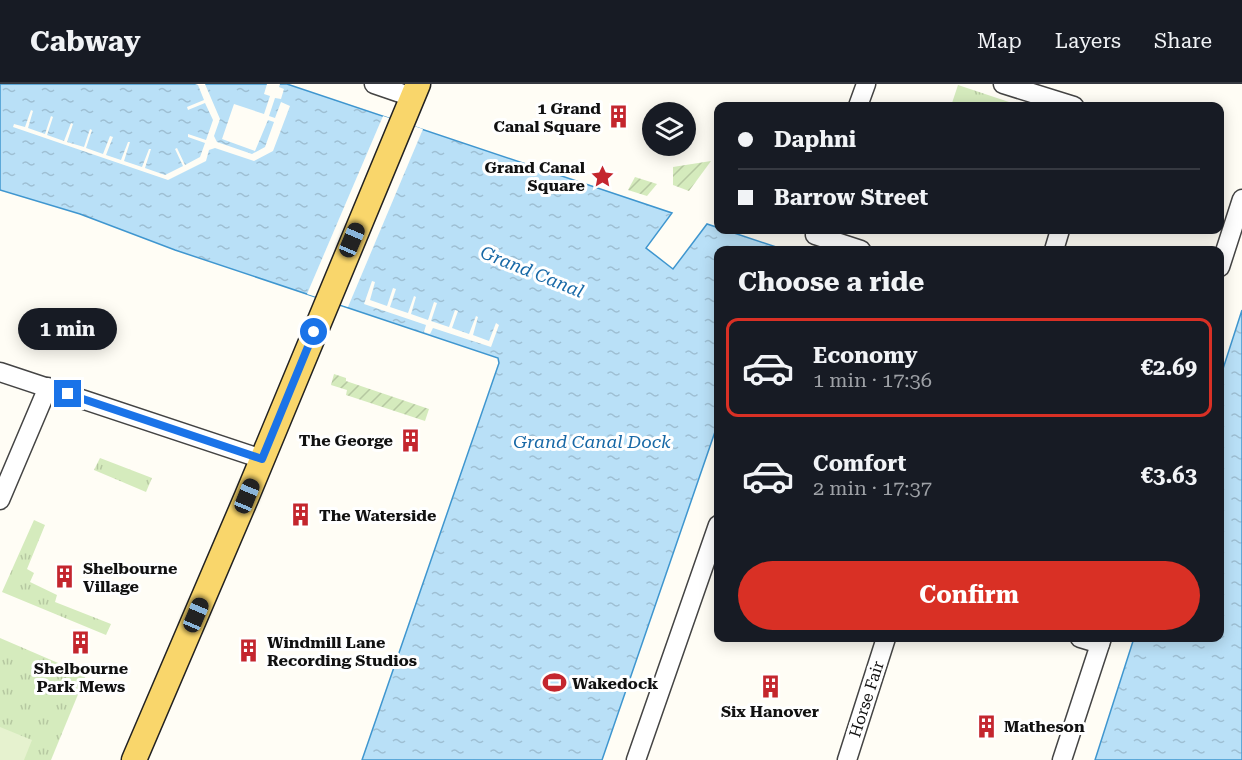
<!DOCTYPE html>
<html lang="en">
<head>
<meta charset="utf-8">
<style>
  :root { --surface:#171b24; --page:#20242c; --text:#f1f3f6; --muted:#9ea1a6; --line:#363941; --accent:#d93025 }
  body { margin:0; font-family:"Roboto Serif",serif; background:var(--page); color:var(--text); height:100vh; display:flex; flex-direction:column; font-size:22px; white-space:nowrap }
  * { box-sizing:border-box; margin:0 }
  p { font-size:20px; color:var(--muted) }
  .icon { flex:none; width:33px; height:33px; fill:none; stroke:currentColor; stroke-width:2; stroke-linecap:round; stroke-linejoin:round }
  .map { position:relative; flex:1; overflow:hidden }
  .drawer { position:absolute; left:714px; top:162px; width:510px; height:396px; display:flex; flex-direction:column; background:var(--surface); border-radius:12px; box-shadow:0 3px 15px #0003 }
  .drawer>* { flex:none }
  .guide { position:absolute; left:714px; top:18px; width:510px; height:132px; border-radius:12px; box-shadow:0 3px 15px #0003; display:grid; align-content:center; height:132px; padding:0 24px; background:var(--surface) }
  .buttons { position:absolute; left:642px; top:18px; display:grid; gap:12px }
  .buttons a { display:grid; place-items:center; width:54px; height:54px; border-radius:50%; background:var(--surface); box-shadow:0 3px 15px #0003; font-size:30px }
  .end { position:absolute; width:27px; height:27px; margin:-14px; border:8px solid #1a73e8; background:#fff; box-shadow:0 0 0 3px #fff }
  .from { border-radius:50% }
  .bubble { position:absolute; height:42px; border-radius:21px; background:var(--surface); box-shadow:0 3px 15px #0003; font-size:20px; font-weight:700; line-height:42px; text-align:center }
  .car { position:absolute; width:18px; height:36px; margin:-18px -9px; border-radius:8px; box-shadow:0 0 4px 2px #0007; background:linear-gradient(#222 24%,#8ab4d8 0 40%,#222 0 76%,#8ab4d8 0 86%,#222 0) }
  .guide b { display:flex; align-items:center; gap:21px; height:57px; font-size:22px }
  .guide b+b { border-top:2px solid var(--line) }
  .guide i { width:15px; height:15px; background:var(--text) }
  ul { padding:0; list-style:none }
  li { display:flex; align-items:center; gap:18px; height:99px; margin:0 12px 9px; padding:0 12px; border:3px solid transparent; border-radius:12px }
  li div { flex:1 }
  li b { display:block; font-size:22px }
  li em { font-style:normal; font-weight:700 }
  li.on { border-color:var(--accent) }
  li>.icon { width:54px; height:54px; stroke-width:1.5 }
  h2 { padding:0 24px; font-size:27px; line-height:72px }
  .primary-button { display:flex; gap:12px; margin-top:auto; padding:12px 24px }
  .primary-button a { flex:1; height:69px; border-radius:36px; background:var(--accent); color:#fff; font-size:24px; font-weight:700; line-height:69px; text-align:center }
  header { display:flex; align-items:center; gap:36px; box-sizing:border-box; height:84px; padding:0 30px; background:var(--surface); border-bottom:2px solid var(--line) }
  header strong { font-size:28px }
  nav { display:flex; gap:33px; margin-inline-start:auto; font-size:21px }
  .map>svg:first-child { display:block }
  .grass { fill:url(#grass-tufts) }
  .garden { fill:url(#garden-furrows) }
  .pitch { fill:#e6f2cf }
  .water { fill:url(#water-ripples); stroke:#3f96cf; stroke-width:1.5 }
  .pier { fill:#fffdf5 }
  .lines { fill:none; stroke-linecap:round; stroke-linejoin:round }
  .minor-casing { stroke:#444; stroke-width:21 }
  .major-casing { stroke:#222; stroke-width:27 }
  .minor { stroke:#fff; stroke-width:18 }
  .major { stroke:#f9d66b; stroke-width:24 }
  .route { stroke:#1a73e8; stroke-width:8 }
  .labels { text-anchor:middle; stroke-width:6; stroke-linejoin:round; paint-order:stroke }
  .poi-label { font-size:16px; font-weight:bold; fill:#111; stroke:#fff; text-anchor:start }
  .street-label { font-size:16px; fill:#111; stroke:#fff }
  .water-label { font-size:18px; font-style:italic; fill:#1768a6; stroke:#fff }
</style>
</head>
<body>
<header>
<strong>Cabway</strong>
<nav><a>Map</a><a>Layers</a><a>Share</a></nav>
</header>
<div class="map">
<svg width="1242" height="676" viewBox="0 0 1242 676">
  <defs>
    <pattern id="grass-tufts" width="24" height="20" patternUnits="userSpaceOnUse" patternTransform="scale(1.5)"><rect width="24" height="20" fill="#d5ebbd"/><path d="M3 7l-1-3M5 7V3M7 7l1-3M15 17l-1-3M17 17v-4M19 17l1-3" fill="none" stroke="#b6c8a1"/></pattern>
    <pattern id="garden-furrows" width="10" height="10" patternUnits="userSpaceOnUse" patternTransform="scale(1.5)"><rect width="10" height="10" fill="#d5ebbd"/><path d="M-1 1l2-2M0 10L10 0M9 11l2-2" fill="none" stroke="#b6c8a1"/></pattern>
    <pattern id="water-ripples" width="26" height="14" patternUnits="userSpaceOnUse" patternTransform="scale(1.5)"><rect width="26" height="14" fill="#b9e0f7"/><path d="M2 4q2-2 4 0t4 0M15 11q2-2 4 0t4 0" fill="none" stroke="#9ebfd3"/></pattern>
  </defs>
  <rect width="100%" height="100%" fill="#fffdf5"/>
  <g class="grass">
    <polygon points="958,1 1021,22 951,22"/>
    <polygon points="100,374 152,394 146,408 94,386"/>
    <polygon points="34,436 45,441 27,485 34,489 30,498 57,511 55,518 111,540 106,551 2,508"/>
    <polygon points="0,554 86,591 51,676 0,676"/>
  </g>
  <g class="garden">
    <polygon points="711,77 689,107 673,101 673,83"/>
    <polygon points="635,93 657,100 647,112 628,106"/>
    <polygon points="334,290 346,294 346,297 429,325 425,337 346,311 347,306 331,301"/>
  </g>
  <polygon class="pitch" points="0,643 32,656 24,676 0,676"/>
  <g class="water">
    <polygon points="0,0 287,0 672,129 646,164 673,185 707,140 779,164 778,166 718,166 718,339 602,676 362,676 499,279 498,274 175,166 80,130 0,106"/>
    <polygon points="1242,226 1242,676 1095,676 1134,554 1220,554 1220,294"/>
  </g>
  <g class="pier">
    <polygon points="195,0 205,0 220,35 214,52 217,58 252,70 265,63 274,38 268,36 255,67 222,55 234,20 264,30 270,12 264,10 267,0 280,0 279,3 284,5 281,15 275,14 269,32 275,34 281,18 290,22 273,67 254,77 215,64 209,66 206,77 168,96 13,43 14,40 25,43 31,26 33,27 28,44 45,50 51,32 53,33 47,51 64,57 71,39 73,40 67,58 84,63 90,45 92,46 86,64 103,70 110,52 113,53 106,71 121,76 128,58 130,58 124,77 142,83 149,65 151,65 145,84 165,91 183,82 175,65 177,64 185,81 200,73 205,59 188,53 188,50 206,56 213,36 205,19 188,26 187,23 204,16 198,1"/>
    <polygon points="383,32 423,45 348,223 307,210"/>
    <polygon points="372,197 375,198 370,216 387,222 393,204 396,205 390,223 408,229 414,212 416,213 411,230 428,236 434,218 437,219 431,237 449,243 455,226 458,227 452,244 469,250 476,232 478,233 473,251 489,257 496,239 499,241 491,263 433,244 430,250 424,248 426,241 364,220"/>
  </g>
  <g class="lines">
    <defs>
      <g id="minor">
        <polyline points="374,0 412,13"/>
        <polyline points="1003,0 1074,22"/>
        <polyline points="858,22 866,0"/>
        <polyline points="815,151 861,166"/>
        <polyline points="1054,166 1060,146"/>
        <polyline points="1220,183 1242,115"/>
        <polyline points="0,288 262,375"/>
        <polyline points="0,416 48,303"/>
        <polyline points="1080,554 1100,560"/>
        <polyline points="636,676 718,441"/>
        <polyline points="847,676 886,554"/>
        <polyline points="1062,676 1102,554"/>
      </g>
      <polyline id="major" points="134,676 247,412 418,0"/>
    </defs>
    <use href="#minor" class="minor-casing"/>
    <use href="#major" class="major-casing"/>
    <use href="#minor" class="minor"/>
    <use href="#major" class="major"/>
  </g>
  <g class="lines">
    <polyline class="route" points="68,310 262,375 314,248"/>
  </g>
  <defs>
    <symbol id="building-bare" viewBox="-9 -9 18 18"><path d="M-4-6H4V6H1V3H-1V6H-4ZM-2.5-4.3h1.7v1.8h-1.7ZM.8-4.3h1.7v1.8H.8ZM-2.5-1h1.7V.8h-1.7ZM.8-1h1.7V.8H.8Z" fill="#c4262e" stroke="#fff" stroke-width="2.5" paint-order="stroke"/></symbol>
    <symbol id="sight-bare" viewBox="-9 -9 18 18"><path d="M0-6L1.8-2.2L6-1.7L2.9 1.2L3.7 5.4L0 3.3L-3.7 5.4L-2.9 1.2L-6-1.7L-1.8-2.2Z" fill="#c4262e" stroke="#fff" stroke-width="2.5" paint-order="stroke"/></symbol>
    <symbol id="stadium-bare" viewBox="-9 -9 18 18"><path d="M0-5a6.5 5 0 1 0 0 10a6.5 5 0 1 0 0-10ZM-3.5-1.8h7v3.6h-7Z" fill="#c4262e" stroke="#fff" stroke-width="2.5" paint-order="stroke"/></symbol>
  </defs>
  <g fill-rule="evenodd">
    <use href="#building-bare" x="602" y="16" width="33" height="33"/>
    <use href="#sight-bare" x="586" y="76" width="33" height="33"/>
    <use href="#building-bare" x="394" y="340" width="33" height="33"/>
    <use href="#building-bare" x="284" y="414" width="33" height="33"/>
    <use href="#building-bare" x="48" y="476" width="33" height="33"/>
    <use href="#building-bare" x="64" y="542" width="33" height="33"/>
    <use href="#building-bare" x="232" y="550" width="33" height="33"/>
    <use href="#stadium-bare" x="538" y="582" width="33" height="33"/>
    <use href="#building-bare" x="754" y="586" width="33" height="33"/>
    <use href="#building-bare" x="970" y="626" width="33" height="33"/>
  </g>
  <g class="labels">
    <g class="poi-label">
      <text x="601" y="30" text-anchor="end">1 Grand<tspan x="601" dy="18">Canal Square</tspan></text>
      <text x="585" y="89" text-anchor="end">Grand Canal<tspan x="585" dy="18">Square</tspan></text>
      <text x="393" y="362" text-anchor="end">The George</text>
      <text x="319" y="437">The Waterside</text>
      <text x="83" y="490">Shelbourne<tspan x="83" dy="18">Village</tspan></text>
      <text x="267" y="564">Windmill Lane<tspan x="267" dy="18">Recording Studios</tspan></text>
      <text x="81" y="590" text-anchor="middle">Shelbourne<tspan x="81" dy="18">Park Mews</tspan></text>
      <text x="572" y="605">Wakedock</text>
      <text x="770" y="633" text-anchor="middle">Six Hanover</text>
      <text x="1004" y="648">Matheson</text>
    </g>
    <g class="street-label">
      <text transform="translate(866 615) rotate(-72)" y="6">Horse Fair</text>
    </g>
    <g class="water-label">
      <text transform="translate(532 188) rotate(22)" y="6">Grand Canal</text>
      <text x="592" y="364">Grand Canal Dock</text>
    </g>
  </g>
</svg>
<div class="buttons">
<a><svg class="icon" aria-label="layers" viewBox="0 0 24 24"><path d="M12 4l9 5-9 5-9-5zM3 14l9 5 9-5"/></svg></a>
</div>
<i class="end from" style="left:314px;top:248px"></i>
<i class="end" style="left:68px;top:310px"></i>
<div class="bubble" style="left:18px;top:224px;width:99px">1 min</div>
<i class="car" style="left:352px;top:156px;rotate:23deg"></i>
<i class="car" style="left:247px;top:412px;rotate:22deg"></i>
<i class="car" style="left:196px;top:531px;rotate:23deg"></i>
<div class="guide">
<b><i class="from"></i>Daphni</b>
<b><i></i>Barrow Street</b>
</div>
<section class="drawer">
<h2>Choose a ride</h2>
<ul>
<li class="on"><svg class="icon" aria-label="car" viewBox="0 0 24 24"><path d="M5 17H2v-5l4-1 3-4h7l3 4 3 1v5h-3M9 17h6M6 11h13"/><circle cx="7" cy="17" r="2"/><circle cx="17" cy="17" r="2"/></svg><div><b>Economy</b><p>1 min · 17:36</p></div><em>€2.69</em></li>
<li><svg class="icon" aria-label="car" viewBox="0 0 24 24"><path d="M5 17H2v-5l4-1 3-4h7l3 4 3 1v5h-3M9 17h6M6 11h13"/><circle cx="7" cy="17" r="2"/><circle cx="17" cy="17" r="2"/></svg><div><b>Comfort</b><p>2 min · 17:37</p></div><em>€3.63</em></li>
</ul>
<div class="primary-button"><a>Confirm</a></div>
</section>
</div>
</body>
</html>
